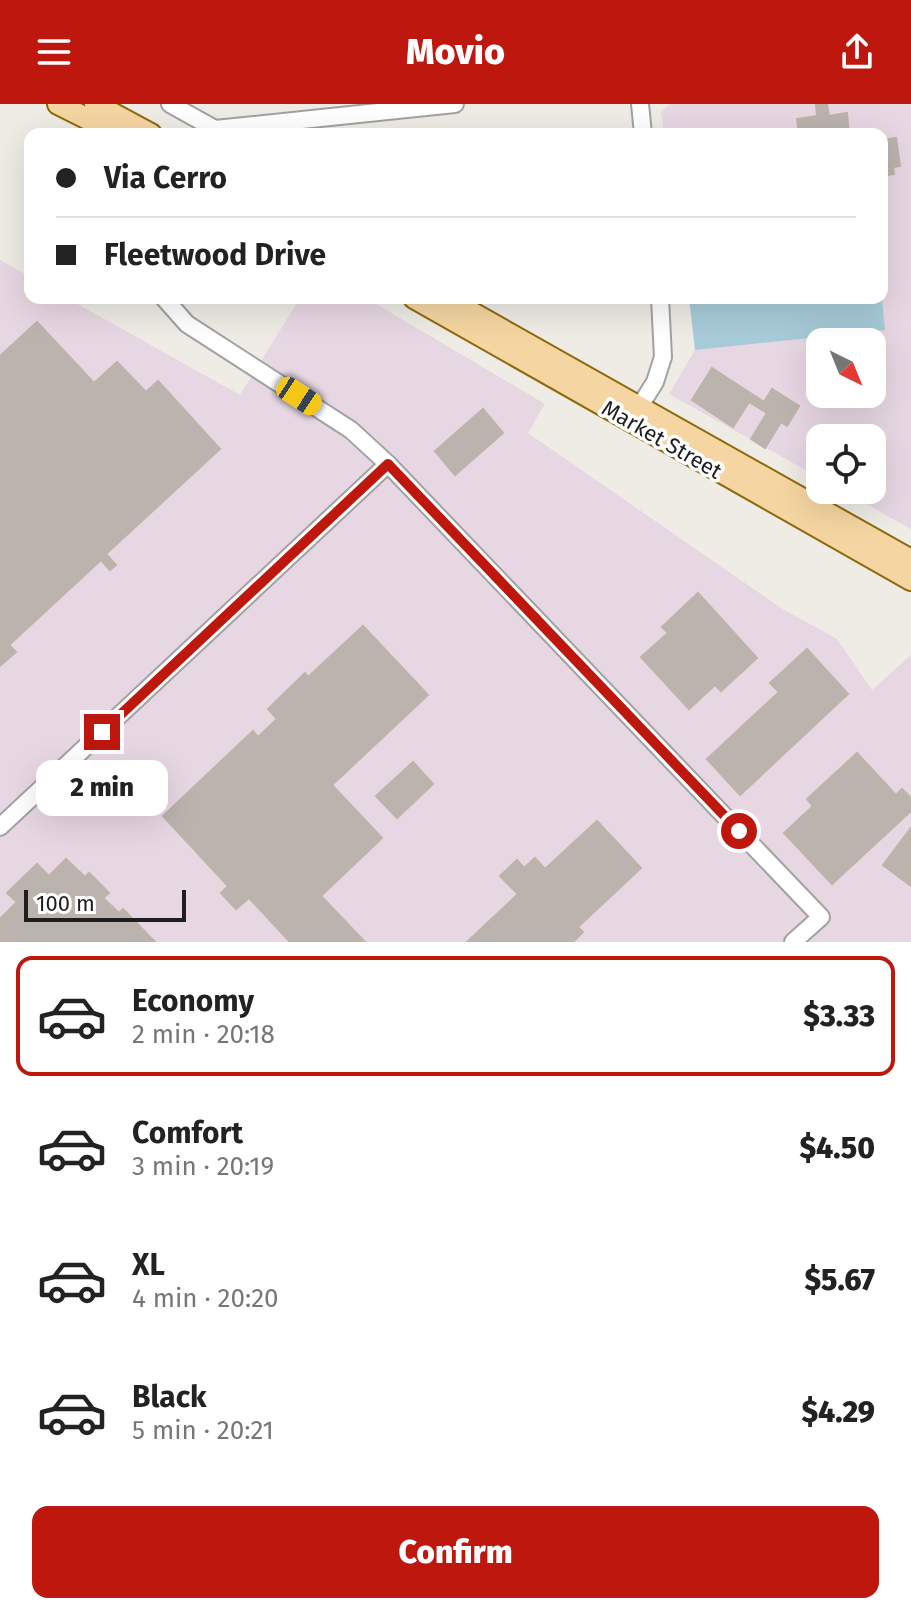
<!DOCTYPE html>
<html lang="en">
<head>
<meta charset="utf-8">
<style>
  :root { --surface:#fff; --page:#f2f2f2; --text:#222; --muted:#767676; --line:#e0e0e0; --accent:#be170d }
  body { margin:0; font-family:"Fira Sans",sans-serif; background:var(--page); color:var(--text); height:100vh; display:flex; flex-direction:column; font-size:30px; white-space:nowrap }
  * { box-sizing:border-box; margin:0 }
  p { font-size:26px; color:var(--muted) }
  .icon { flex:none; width:44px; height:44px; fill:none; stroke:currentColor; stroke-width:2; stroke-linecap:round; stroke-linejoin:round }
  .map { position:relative; height:838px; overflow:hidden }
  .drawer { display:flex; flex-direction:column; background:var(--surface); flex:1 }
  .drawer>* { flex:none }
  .guide { position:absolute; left:24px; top:24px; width:864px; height:176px; border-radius:16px; box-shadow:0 8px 32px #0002; display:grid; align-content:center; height:176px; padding:0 32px; background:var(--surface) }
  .needle { width:52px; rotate:137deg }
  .controls { position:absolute; left:806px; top:224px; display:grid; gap:16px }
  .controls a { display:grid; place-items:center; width:80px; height:80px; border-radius:16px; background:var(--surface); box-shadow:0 8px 32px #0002; font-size:40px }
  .scale { position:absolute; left:24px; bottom:20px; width:162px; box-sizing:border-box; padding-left:8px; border:4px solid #1e1e1e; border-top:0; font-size:22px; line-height:28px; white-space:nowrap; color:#1e1e1e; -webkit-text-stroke:6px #fff; paint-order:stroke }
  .end { position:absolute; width:36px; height:36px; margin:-18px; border:10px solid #be170d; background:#fff; box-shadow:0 0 0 4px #fff }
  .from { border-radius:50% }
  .bubble { position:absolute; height:56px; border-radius:16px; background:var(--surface); box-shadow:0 8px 32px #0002; font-size:26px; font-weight:800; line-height:56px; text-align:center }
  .car { position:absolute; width:24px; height:48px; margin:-24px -12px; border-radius:10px; box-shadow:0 0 6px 2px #0007; background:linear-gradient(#f5c518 24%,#345 0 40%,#f5c518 0 76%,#345 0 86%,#f5c518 0) }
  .guide b { display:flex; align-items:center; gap:28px; height:76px; font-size:30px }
  .guide b+b { border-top:2px solid var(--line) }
  .guide i { width:20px; height:20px; background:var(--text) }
  ul { padding:14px 0 0; list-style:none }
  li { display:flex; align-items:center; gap:24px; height:120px; margin:0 16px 12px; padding:0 16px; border:4px solid transparent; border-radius:16px }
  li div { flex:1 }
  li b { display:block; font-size:30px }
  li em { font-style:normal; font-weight:800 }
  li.selected { border-color:var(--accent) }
  li>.icon { width:72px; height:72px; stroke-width:1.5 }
  .primary-button { display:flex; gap:16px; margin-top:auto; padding:16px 32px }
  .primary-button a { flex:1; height:92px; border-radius:16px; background:var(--accent); color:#fff; font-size:32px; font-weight:800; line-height:92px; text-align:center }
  header { display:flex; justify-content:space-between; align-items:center; height:104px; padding:0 32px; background:var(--accent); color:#fff; font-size:36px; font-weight:800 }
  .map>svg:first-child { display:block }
  .industrial { fill:#e7d7e3; fill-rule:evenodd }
  .water { fill:#a8cbd9 }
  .building { fill:#bbb4ae; stroke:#bfb3a8; stroke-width:2 }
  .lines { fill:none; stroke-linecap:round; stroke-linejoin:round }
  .minor-casing { stroke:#a2a2a2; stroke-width:20 }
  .major-casing { stroke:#8e690a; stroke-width:24 }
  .minor { stroke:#fff; stroke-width:16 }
  .major { stroke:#f5d6a2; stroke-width:20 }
  .route { stroke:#be170d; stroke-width:10 }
  .labels { text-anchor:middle; stroke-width:7; stroke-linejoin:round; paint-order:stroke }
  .street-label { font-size:22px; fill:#1e1e1e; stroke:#fff }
</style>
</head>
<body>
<header><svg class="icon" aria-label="menu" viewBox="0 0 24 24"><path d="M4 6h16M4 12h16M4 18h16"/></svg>Movio<svg class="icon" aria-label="share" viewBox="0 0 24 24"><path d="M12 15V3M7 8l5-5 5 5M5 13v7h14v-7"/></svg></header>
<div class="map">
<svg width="911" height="838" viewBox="0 0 911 838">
  <rect width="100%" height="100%" fill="#eeece5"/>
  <g class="industrial">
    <path d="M670,0H911V425L841,386H872V334H820V374L669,290L695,246L885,225L882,194V30H664L661,8ZM820,238H872V290H820Z"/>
    <polygon points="0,156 30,173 30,194 67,194 240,291 300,194 366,194 545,300 528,329 781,504 837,535 872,586 911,551 911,838 0,838"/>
  </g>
  <polygon class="water" points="689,194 882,194 885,226 695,246"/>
  <g class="building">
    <polygon points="816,0 827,0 829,12 847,9 849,30 799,30 797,15 817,12"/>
    <polygon points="896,34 900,62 893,63 894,70 882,72 882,36"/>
    <polygon points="37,218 94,279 117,258 146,288 158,277 220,345 106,450 116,461 110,466 101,456 9,541 16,548 0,562 0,252"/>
    <polygon points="712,264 764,298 772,285 799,302 787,322 781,318 765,344 751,335 767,309 749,298 733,323 692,296"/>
    <polygon points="483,305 503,329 455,371 435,347"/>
    <polygon points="698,489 757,554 721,587 715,581 689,605 641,553 668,529 662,523"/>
    <polygon points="363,522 428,591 332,681 382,734 321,792 365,838 290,838 249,794 236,805 221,789 228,782 163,712 253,627 258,633 277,615 268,605 305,569 308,573"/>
    <polygon points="807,545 848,590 740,691 707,655 779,588 770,579"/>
    <polygon points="857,649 896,691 902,685 911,694 911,707 832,780 784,729 813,702 807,695"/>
    <polygon points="413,658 433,680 397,714 376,692"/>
    <polygon points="597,717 641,764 578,823 583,828 573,838 467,838 518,790 500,772 517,756 524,764 535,754 545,765"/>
    <polygon points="911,724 911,782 883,761"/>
    <polygon points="66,755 85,773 89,769 109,789 103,794 119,809 123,805 155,838 0,838 0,815 17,798 7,789 37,760 49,772"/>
  </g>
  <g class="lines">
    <defs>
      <g id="minor">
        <polyline points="170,0 215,25"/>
        <polyline points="640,0 643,30"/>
        <polyline points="204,30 215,25 455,0"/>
        <polyline points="164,194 187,220 351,326 388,360 821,813 793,838"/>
        <polyline points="633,313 655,278 663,253 660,194"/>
        <polyline points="0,723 388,360"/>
      </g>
      <g id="major">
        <polyline points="58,0 118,30"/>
        <polyline points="95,0 151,30"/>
        <polyline points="414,194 911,476"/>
        <polyline points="446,194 911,456"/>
      </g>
    </defs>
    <use href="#minor" class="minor-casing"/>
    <use href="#major" class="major-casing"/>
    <use href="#minor" class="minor"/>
    <use href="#major" class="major"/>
  </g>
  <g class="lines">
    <polyline class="route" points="102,628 388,360 739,727"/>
  </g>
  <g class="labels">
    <g class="street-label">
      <text transform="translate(662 335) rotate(30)" y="8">Market Street</text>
    </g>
  </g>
</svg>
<div class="controls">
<a><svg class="needle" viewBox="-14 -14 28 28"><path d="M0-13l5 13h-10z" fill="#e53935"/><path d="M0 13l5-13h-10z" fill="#767676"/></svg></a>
<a><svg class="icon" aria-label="locate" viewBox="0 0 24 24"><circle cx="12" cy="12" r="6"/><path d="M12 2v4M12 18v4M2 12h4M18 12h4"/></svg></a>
</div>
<div class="scale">100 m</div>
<i class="end from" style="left:739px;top:727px"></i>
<i class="end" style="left:102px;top:628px"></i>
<div class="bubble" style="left:36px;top:656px;width:132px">2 min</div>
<i class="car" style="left:299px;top:292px;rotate:123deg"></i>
<div class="guide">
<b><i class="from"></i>Via Cerro</b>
<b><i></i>Fleetwood Drive</b>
</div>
</div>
<section class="drawer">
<ul>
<li class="selected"><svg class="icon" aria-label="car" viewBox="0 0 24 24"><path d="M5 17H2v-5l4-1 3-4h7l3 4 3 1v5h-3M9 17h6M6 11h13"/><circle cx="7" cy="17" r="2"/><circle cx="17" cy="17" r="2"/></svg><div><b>Economy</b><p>2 min · 20:18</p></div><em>$3.33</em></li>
<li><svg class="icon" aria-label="car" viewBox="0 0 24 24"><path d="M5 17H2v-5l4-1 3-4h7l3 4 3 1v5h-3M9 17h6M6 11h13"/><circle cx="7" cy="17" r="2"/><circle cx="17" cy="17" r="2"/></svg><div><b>Comfort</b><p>3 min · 20:19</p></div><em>$4.50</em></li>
<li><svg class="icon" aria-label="car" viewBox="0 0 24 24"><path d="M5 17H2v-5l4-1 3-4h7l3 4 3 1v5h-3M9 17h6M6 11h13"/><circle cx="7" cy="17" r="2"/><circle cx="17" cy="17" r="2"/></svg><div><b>XL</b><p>4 min · 20:20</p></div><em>$5.67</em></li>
<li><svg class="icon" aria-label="car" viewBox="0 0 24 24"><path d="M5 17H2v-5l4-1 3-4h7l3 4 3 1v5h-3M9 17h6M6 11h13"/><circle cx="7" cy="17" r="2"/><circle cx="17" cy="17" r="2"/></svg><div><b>Black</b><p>5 min · 20:21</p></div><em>$4.29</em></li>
</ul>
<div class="primary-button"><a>Confirm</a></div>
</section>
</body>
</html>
